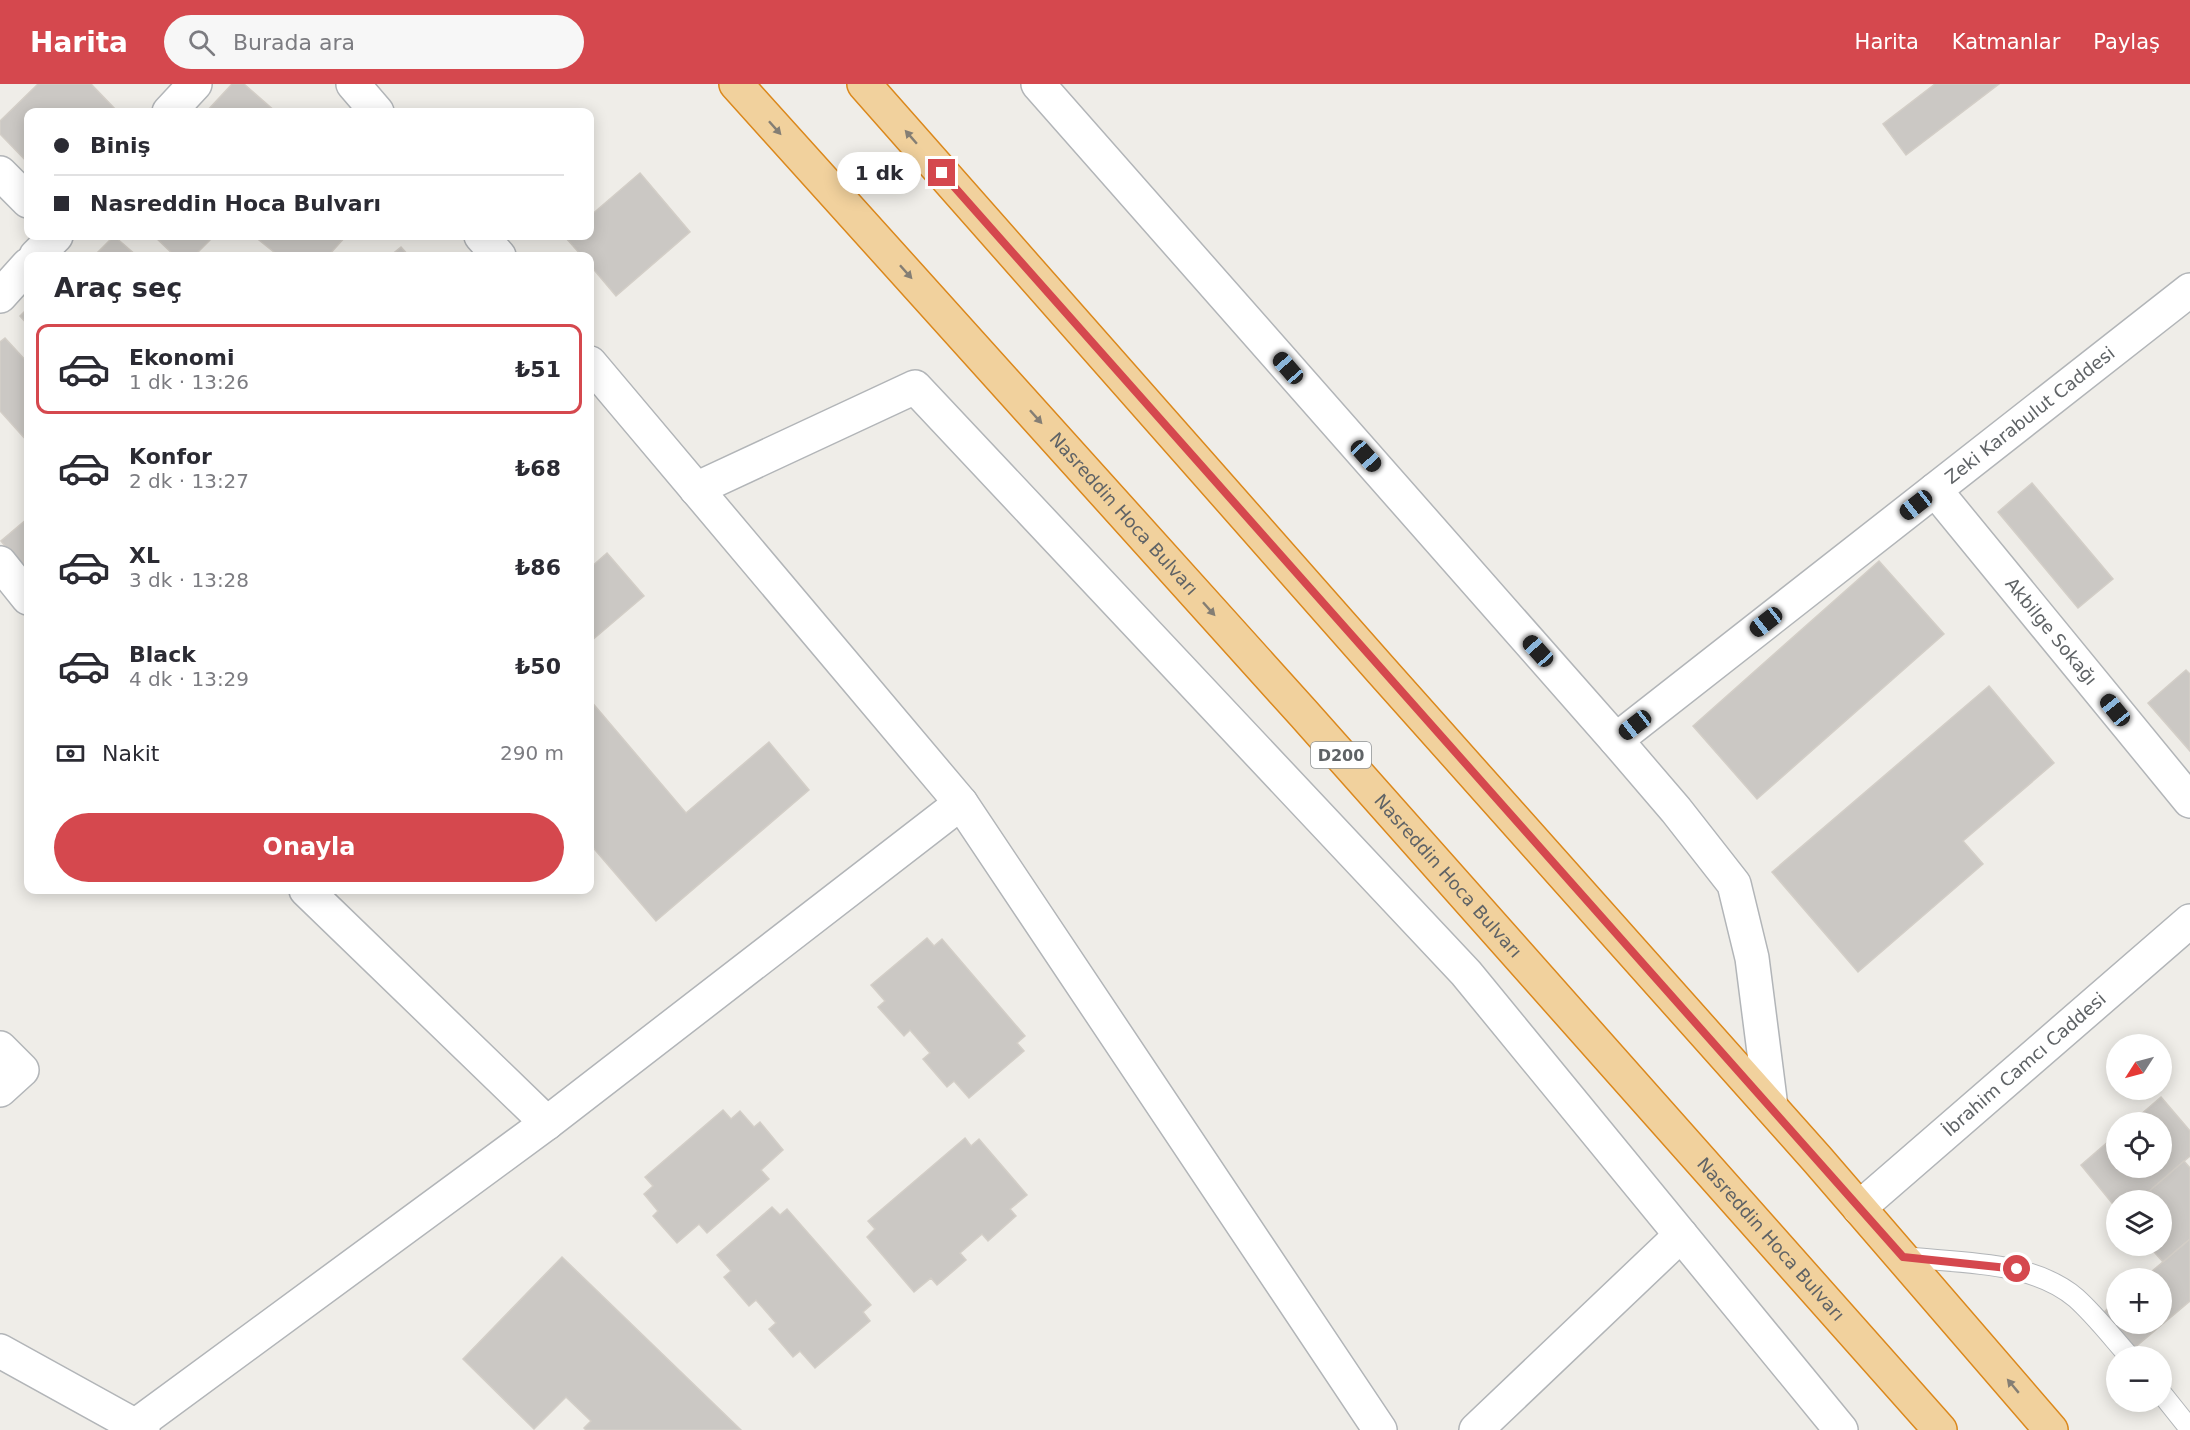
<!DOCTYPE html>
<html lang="tr">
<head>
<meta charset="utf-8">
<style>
  :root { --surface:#fff; --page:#f7f7f7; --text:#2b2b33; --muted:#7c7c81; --line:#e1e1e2; --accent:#d5484e }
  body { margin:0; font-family:"DejaVu Sans",sans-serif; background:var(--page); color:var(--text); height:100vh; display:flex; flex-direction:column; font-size:22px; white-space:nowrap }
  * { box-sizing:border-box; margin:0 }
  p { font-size:20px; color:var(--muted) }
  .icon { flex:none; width:33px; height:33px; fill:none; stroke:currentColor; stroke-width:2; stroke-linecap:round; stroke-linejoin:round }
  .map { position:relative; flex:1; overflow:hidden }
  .panel { position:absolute; left:24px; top:168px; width:570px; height:642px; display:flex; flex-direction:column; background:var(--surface); border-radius:12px; box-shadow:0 3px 15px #0003 }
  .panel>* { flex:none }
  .top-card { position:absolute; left:24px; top:24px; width:570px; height:132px; border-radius:12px; box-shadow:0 3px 15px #0003; display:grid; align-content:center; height:132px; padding:0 30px; background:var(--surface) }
  .needle { width:39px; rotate:234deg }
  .fabs { position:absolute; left:2106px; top:950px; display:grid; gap:12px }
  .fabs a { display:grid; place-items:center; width:66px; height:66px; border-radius:50%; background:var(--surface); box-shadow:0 3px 15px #0003; font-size:30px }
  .end { position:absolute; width:27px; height:27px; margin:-14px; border:8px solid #d5484e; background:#fff; box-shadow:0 0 0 3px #fff }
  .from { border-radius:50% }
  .bubble { position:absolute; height:42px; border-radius:21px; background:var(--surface); box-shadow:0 3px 15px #0003; font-size:20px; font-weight:600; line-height:42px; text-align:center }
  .car { position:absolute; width:18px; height:36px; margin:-18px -9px; border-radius:8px; box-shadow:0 0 4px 2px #0007; background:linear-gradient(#222 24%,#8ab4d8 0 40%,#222 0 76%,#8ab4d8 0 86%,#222 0) }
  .top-card b { display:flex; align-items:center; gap:21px; height:57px; font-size:22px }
  .top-card b+b { border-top:2px solid var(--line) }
  .top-card i { width:15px; height:15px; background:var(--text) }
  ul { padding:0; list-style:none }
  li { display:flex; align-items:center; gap:18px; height:90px; margin:0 12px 9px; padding:0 18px; border:3px solid transparent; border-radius:12px }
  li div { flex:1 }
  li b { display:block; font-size:22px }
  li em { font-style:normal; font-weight:600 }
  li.active { border-color:var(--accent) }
  li>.icon { width:54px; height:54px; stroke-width:1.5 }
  h2 { padding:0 30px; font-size:27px; line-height:72px }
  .pay { display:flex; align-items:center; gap:15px; height:66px; padding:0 30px; font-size:22px }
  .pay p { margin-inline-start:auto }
  .button { display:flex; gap:12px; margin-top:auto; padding:12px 30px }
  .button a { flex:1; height:69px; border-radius:36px; background:var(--accent); color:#fff; font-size:24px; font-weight:600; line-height:69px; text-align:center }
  header { display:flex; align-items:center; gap:36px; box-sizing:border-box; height:84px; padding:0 30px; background:var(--accent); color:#fff }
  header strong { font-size:28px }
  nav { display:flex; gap:33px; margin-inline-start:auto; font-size:21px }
  .search { width:420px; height:54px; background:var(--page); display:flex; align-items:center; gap:15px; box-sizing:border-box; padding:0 21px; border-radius:33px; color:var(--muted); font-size:22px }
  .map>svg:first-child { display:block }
  .building { fill:#cbc8c4; stroke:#d3cec7; stroke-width:1.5 }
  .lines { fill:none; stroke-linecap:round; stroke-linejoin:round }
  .lane-casing { stroke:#b2b5b8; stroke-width:22 }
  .street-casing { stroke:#b2b5b8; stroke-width:36 }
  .secondary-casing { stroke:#b2b5b8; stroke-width:36 }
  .highway-casing { stroke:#db881c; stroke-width:36 }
  .lane { stroke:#fff; stroke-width:20 }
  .street { stroke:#fff; stroke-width:33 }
  .secondary { stroke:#fff; stroke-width:33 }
  .highway { stroke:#f1d19d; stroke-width:33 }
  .oneway { fill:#847e74 }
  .route { stroke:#d5484e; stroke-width:8 }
  .labels { text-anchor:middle; stroke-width:4.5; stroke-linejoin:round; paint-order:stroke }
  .shield { fill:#fff; stroke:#8f9294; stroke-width:1.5 }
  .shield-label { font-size:16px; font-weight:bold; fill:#5f6366 }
  .street-label { font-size:18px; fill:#5f6366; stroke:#fff }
</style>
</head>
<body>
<header>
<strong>Harita</strong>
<div class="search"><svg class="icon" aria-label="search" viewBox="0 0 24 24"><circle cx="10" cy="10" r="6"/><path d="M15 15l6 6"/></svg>Burada ara</div>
<nav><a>Harita</a><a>Katmanlar</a><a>Paylaş</a></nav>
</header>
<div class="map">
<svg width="2190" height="1346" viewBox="0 0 2190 1346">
  <rect width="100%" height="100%" fill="#efede8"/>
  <g class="building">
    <polygon points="38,0 91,0 118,28 28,28 28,79 0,50 0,37"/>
    <polygon points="232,0 244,0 276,28 206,28"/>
    <polygon points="1935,0 1999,0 1906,71 1883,40"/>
    <polygon points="640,89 690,148 616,212 590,181 590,172 582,172 565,153 590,152 590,132"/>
    <polygon points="114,152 137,172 94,172"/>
    <polygon points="154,152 214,152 194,172 175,172"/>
    <polygon points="254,152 346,152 328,172 279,172"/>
    <polygon points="401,163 409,172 390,172"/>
    <polygon points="28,224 28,241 20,232"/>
    <polygon points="5,254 28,279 28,358 0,327 0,258"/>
    <polygon points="2032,399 2113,495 2078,524 1998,428"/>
    <polygon points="28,434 28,500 14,473 1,457"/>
    <polygon points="607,469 644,512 590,558 590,484"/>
    <polygon points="1879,477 1944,550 1757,715 1693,642"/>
    <polygon points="2186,586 2190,590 2190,667 2148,619"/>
    <polygon points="1989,602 2054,679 1963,757 1983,780 1858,888 1772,788"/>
    <polygon points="590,616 686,729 769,658 809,706 656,837 590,760"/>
    <polygon points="927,854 934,862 942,855 1025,952 1017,959 1024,967 969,1014 954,997 947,1003 923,975 930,969 910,946 904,952 878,923 885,917 871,901"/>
    <polygon points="2161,1013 2190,1047 2190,1072 2139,1116 2116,1116 2116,1124 2081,1081 2116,1051 2116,1083 2162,1083 2162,1038 2132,1038"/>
    <polygon points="723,1026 731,1035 740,1027 754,1043 760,1038 783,1066 761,1086 769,1095 707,1149 699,1140 677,1159 653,1132 658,1127 644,1110 653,1102 645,1093"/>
    <polygon points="965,1054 971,1062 979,1055 1027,1111 1010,1125 1016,1132 988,1157 982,1150 960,1169 966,1176 937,1201 931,1194 914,1208 867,1153 875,1145 868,1137"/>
    <polygon points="2184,1077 2190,1084 2190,1155 2163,1178 2148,1161 2162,1161 2162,1116 2139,1116"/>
    <polygon points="772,1123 780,1131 787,1125 871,1221 863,1228 870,1237 815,1284 800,1267 793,1273 769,1245 776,1239 756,1216 749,1222 724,1193 731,1187 717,1171"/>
    <polygon points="2190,1155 2190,1217 2133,1265 2103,1229 2116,1217 2116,1239 2162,1239 2162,1194 2144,1194"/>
    <polygon points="562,1173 741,1346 586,1346 584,1344 591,1337 566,1313 534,1345 463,1275"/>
  </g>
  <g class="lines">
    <defs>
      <g id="lane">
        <path d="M1903,1173C1957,1179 2032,1176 2076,1214C2095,1231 2112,1253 2129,1272"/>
        <polyline points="2162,1310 2190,1345"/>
      </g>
      <g id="street">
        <polyline points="353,0 377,28"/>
        <polyline points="1038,0 1616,656 1676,726 1734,800 1752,874 1771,1023"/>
        <polyline points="169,28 195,0"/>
        <polyline points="0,89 28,117"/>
        <polyline points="481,152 499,172"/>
        <polyline points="36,172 56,152"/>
        <polyline points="0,212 28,181"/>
        <polyline points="590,279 961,719 1380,1346"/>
        <polyline points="696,405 915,303 1466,889 1841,1346"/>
        <path id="s1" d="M1935,406L2190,717"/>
        <polyline points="0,479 28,514"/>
        <polyline points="306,806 547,1039"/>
        <polyline points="0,964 22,986 0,1006"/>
        <polyline points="0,1267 143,1346"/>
        <polyline points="135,1342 547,1039 961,719"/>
        <polyline points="1476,1346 1681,1151"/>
      </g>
      <g id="secondary">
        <path id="s2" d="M1616,656L2190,206"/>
        <path id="s3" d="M1859,1124L2190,837"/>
      </g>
      <g id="highway">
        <path id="s4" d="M736,0L1304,630L1940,1346"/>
        <polyline points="864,0 1381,586 1817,1075 2051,1346"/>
      </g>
    </defs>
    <use href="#lane" class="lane-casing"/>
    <use href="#street" class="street-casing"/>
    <use href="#secondary" class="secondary-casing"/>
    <use href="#highway" class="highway-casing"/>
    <use href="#lane" class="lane"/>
    <use href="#street" class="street"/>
    <use href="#secondary" class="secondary"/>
    <use href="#highway" class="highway"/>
  </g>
  <defs><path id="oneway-solid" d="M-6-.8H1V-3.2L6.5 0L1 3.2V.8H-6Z" transform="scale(1.5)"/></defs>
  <g class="oneway">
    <use href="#oneway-solid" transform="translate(775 44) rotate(48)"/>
    <use href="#oneway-solid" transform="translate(911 53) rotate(-131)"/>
    <use href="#oneway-solid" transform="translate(906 188) rotate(48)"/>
    <use href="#oneway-solid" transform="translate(1036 333) rotate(48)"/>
    <use href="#oneway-solid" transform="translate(1209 525) rotate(48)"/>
    <use href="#oneway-solid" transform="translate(2013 1302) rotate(-130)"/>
  </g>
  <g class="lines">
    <polyline class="route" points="942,89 1903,1173 2017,1185"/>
  </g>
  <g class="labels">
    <rect class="shield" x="1311" y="658" width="60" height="26" rx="4.5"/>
    <g class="shield-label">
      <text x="1341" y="677">D200</text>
    </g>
    <g class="street-label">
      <text dy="6" stroke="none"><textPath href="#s2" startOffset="526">Zeki Karabulut Caddesi</textPath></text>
      <text dy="6" stroke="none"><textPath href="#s4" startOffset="579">Nasreddin Hoca Bulvarı</textPath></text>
      <text dy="6" stroke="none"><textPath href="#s1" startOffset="183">Akbilge Sokağı</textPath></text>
      <text dy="6" stroke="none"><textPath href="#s4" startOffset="1065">Nasreddin Hoca Bulvarı</textPath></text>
      <text dy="6" stroke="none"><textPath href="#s3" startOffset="219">İbrahim Camcı Caddesi</textPath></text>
      <text dy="6" stroke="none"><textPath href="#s4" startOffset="1551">Nasreddin Hoca Bulvarı</textPath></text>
    </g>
  </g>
</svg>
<div class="fabs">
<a><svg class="needle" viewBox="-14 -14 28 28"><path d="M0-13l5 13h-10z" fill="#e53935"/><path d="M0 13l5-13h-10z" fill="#7c7c81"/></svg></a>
<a><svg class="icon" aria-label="locate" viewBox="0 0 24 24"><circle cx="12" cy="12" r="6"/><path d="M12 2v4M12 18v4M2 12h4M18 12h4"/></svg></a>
<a><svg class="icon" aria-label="layers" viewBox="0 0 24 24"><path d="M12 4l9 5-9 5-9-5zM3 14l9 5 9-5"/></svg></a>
<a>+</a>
<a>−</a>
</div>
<i class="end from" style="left:2017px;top:1185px"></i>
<i class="end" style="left:942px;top:89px"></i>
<div class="bubble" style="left:837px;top:68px;width:84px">1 dk</div>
<i class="car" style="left:1288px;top:284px;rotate:319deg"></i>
<i class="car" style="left:1366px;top:372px;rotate:138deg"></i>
<i class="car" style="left:1916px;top:421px;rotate:232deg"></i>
<i class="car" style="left:1766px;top:538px;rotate:232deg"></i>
<i class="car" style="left:1538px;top:567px;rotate:318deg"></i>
<i class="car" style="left:2115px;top:626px;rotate:321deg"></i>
<i class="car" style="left:1635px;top:641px;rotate:232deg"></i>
<div class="top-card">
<b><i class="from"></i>Biniş</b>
<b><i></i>Nasreddin Hoca Bulvarı</b>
</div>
<section class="panel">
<h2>Araç seç</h2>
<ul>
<li class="active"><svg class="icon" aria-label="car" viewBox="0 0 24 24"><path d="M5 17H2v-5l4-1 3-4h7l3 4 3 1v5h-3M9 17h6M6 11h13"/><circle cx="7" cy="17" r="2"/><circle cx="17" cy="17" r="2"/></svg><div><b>Ekonomi</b><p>1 dk · 13:26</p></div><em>₺51</em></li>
<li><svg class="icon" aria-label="car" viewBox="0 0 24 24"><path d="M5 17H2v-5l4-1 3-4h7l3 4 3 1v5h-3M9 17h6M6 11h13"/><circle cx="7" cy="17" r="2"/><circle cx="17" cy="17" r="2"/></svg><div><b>Konfor</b><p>2 dk · 13:27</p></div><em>₺68</em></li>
<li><svg class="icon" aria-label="car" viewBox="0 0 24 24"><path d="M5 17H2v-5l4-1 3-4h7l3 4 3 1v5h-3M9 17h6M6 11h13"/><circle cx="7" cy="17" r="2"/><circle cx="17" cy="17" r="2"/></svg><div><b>XL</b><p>3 dk · 13:28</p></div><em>₺86</em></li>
<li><svg class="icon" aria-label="car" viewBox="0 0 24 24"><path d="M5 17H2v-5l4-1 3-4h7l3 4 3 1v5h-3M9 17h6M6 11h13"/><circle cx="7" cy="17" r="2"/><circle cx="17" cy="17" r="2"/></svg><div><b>Black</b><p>4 dk · 13:29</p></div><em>₺50</em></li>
</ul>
<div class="pay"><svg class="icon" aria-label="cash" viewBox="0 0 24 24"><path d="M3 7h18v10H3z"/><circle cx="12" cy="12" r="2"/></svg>Nakit<p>290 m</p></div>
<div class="button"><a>Onayla</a></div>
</section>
</div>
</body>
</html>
